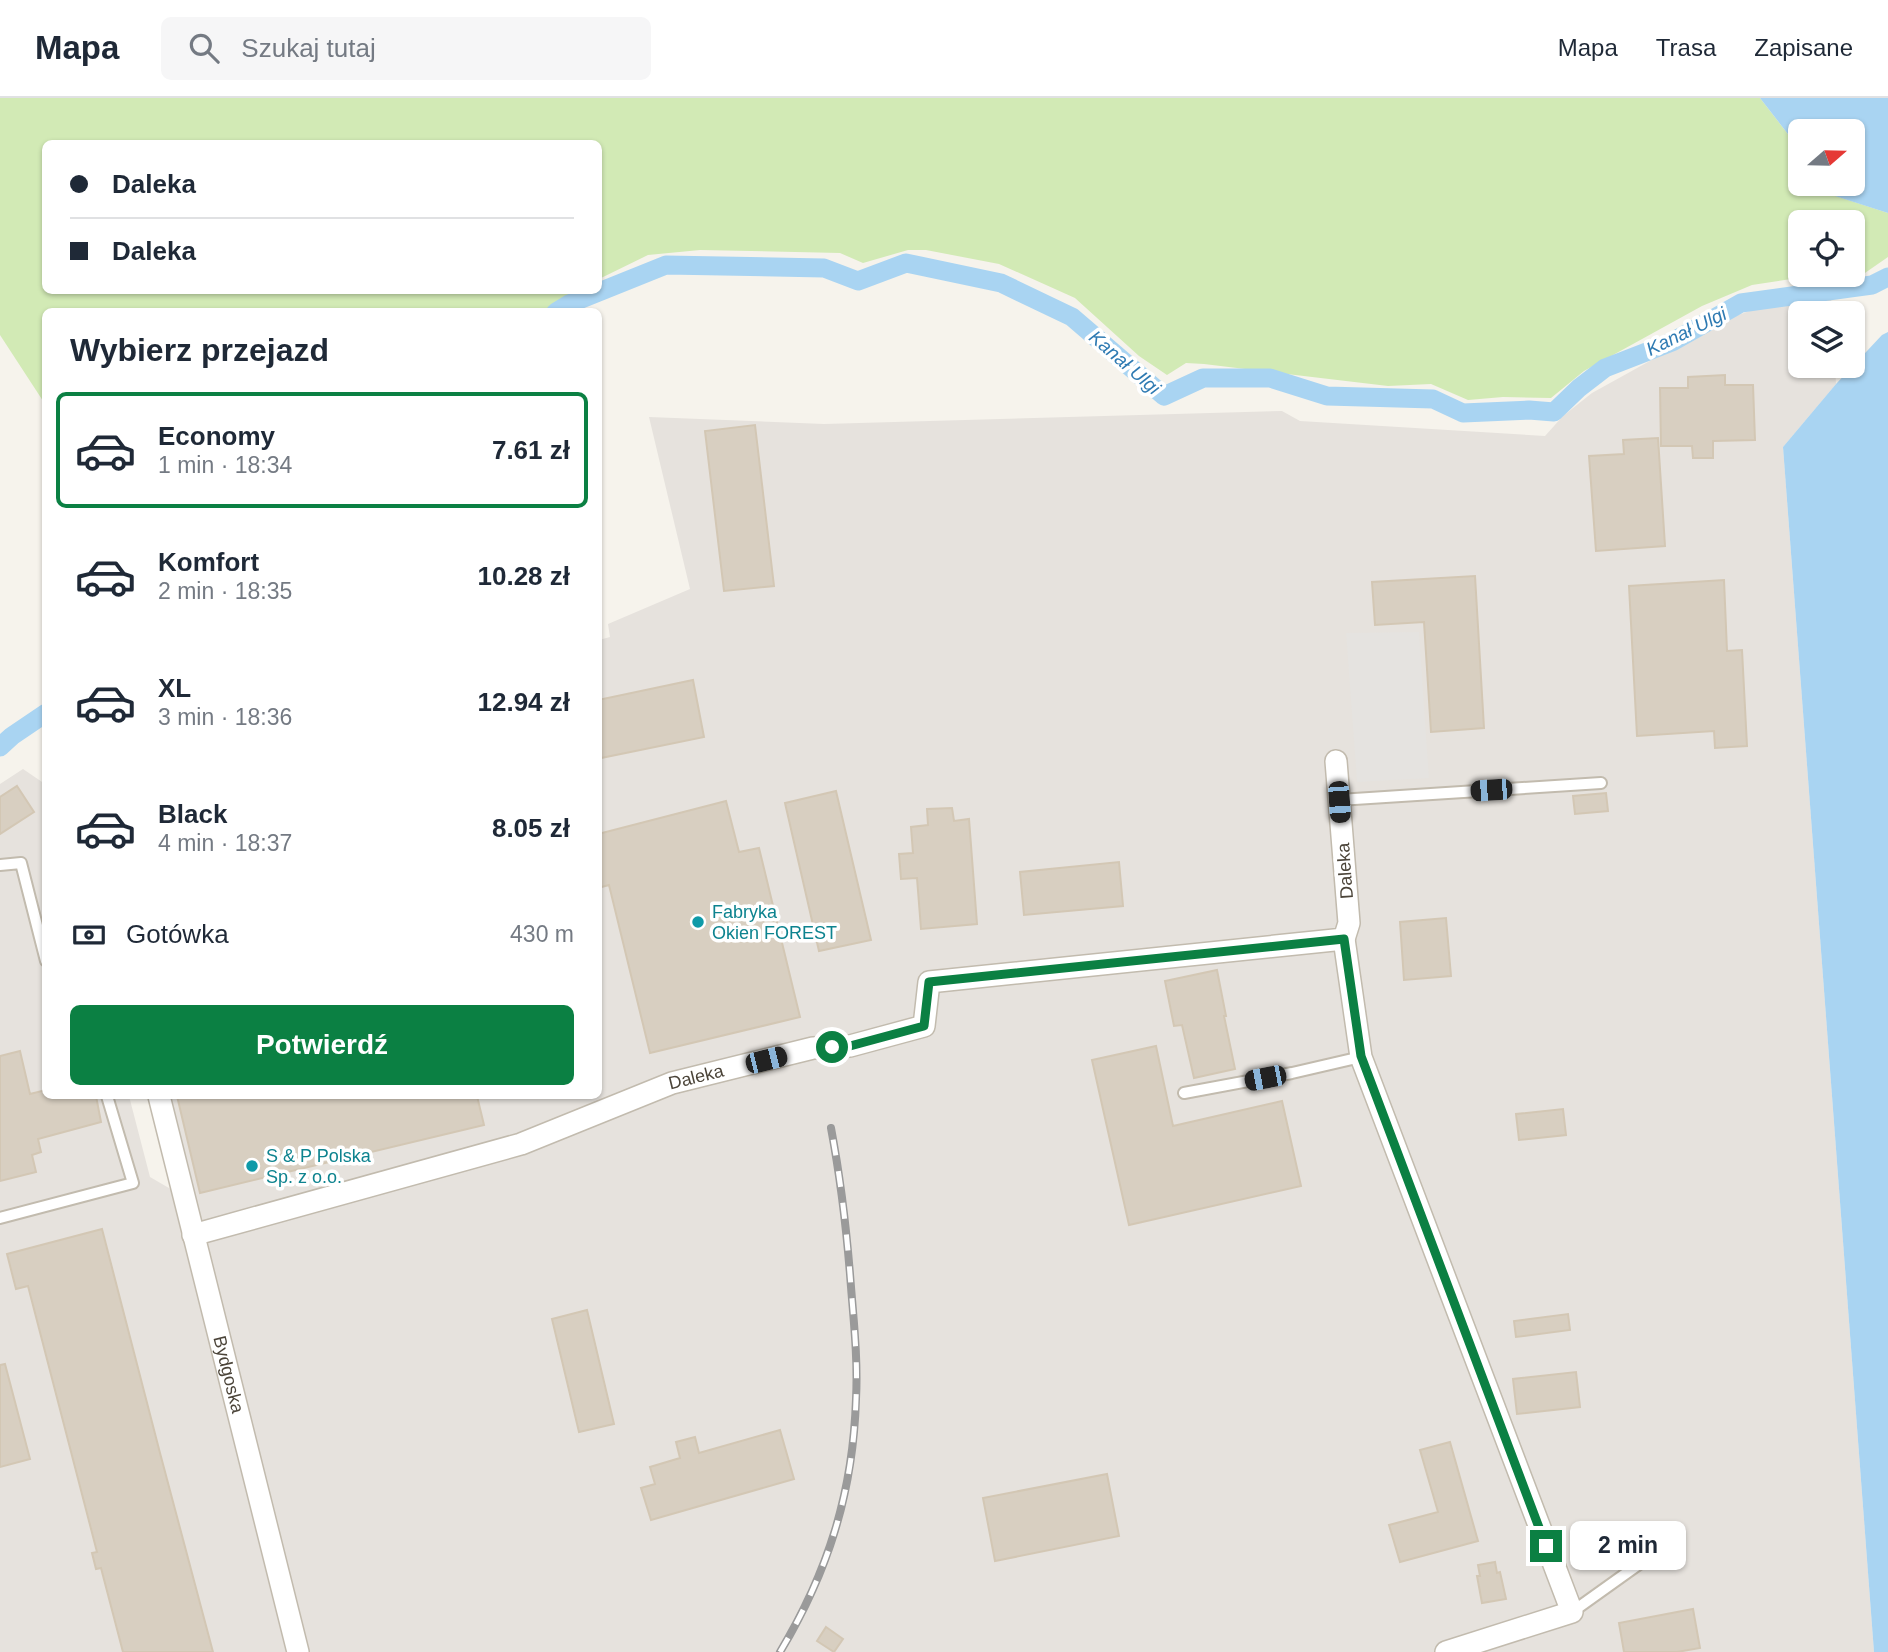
<!DOCTYPE html>
<html lang="pl">
<head>
<meta charset="utf-8">
<style>
  :root { --surface:#fff; --page:#f6f6f7; --text:#1f2937; --muted:#747a83; --line:#e0e1e3; --accent:#0b8043 }
  body { margin:0; font-family:Arial,sans-serif; background:var(--page); color:var(--text); height:100vh; display:flex; flex-direction:column; font-size:26px; white-space:nowrap }
  * { box-sizing:border-box; margin:0 }
  p { font-size:23px; color:var(--muted) }
  .icon { flex:none; width:38px; height:38px; fill:none; stroke:currentColor; stroke-width:2; stroke-linecap:round; stroke-linejoin:round }
  .map { position:relative; flex:1; overflow:hidden }
  .side { position:absolute; left:42px; top:210px; width:560px; height:791px; display:flex; flex-direction:column; background:var(--surface); border-radius:10px; box-shadow:0 2px 5px #0004 }
  .side>* { flex:none }
  .guide { position:absolute; left:42px; top:42px; width:560px; height:154px; border-radius:10px; box-shadow:0 2px 5px #0004; display:grid; align-content:center; height:154px; padding:0 28px; background:var(--surface) }
  .needle { width:46px; rotate:70deg }
  .buttons { position:absolute; left:1788px; top:21px; display:grid; gap:14px }
  .buttons a { display:grid; place-items:center; width:77px; height:77px; border-radius:10px; background:var(--surface); box-shadow:0 2px 5px #0004; font-size:35px }
  .end { position:absolute; width:32px; height:32px; margin:-16px; border:9px solid #0b8043; background:#fff; box-shadow:0 0 0 4px #fff }
  .from { border-radius:50% }
  .bubble { position:absolute; height:49px; border-radius:10px; background:var(--surface); box-shadow:0 2px 5px #0004; font-size:23px; font-weight:700; line-height:49px; text-align:center }
  .car { position:absolute; width:21px; height:42px; margin:-21px -10px; border-radius:9px; box-shadow:0 0 5px 2px #0007; background:linear-gradient(#222 24%,#8ab4d8 0 40%,#222 0 76%,#8ab4d8 0 86%,#222 0) }
  .guide b { display:flex; align-items:center; gap:24px; height:66px; font-size:26px }
  .guide b+b { border-top:2px solid var(--line) }
  .guide i { width:18px; height:18px; background:var(--text) }
  ul { padding:0; list-style:none }
  li { display:flex; align-items:center; gap:21px; height:116px; margin:0 14px 10px; padding:0 14px; border:4px solid transparent; border-radius:10px }
  li div { flex:1 }
  li b { display:block; font-size:26px }
  li em { font-style:normal; font-weight:700 }
  li.on { border-color:var(--accent) }
  li>.icon { width:63px; height:63px; stroke-width:1.5 }
  h2 { padding:0 28px; font-size:32px; line-height:84px }
  .pay { display:flex; align-items:center; gap:18px; height:77px; padding:0 28px; font-size:26px }
  .pay p { margin-inline-start:auto }
  .primary-button { display:flex; gap:14px; margin-top:auto; padding:14px 28px }
  .primary-button a { flex:1; height:80px; border-radius:10px; background:var(--accent); color:#fff; font-size:28px; font-weight:700; line-height:80px; text-align:center }
  header { display:flex; align-items:center; gap:42px; box-sizing:border-box; height:98px; padding:0 35px; background:var(--surface); border-bottom:2px solid var(--line) }
  header strong { font-size:33px }
  nav { display:flex; gap:38px; margin-inline-start:auto; font-size:24px }
  .search { width:490px; height:63px; background:var(--page); display:flex; align-items:center; gap:18px; box-sizing:border-box; padding:0 24px; border-radius:10px; color:var(--muted); font-size:26px }
  .map>svg:first-child { display:block }
  .industrial { fill:#e6e2dd }
  .green { fill:#d2eab5; fill-rule:evenodd }
  .parking { fill:#e5e3e0 }
  .water { fill:#a9d4f2 }
  .lines { fill:none; stroke-linecap:round; stroke-linejoin:round }
  .canal { stroke:#a9d4f2; stroke-width:19 }
  .building { fill:#d8cfc1; stroke:#d3c7b4; stroke-width:2 }
  .service-casing { stroke:#c2bbae; stroke-width:14 }
  .minor-casing { stroke:#c2bbae; stroke-width:24 }
  .service { stroke:#fff; stroke-width:10 }
  .minor { stroke:#fff; stroke-width:21 }
  .rail-casing { stroke:#9a9a9a; stroke-width:8 }
  .rail { stroke:#fff; stroke-width:5; stroke-dasharray:16; stroke-linecap:butt }
  .route { stroke:#0b8043; stroke-width:9 }
  .culture-dot { fill:#0f9aa8; stroke:#fff; stroke-width:2.5 }
  .labels { text-anchor:middle; stroke-width:7; stroke-linejoin:round; paint-order:stroke }
  .street-label { font-size:18px; fill:#4b4439; stroke:#fff }
  .culture-label { font-size:18px; fill:#0d838f; stroke:#fff; text-anchor:start }
  .water-label { font-size:19px; font-style:italic; fill:#2e7ab2; stroke:#fff }
</style>
</head>
<body>
<header>
<strong>Mapa</strong>
<div class="search"><svg class="icon" aria-label="search" viewBox="0 0 24 24"><circle cx="10" cy="10" r="6"/><path d="M15 15l6 6"/></svg>Szukaj tutaj</div>
<nav><a>Mapa</a><a>Trasa</a><a>Zapisane</a></nav>
</header>
<div class="map">
<svg width="1888" height="1554" viewBox="0 0 1888 1554">
  <rect width="100%" height="100%" fill="#f6f3ec"/>
  <polygon class="industrial" points="1831,199 1832,215 1801,215 1801,268 1835,268 1836,286 1783,349 1874,1554 0,1554 0,686 23,671 45,686 46,998 129,998 150,1079 193,1104 170,998 598,998 599,542 610,539 608,526 690,491 649,319 824,326 1282,313 1300,323 1545,338 1563,318 1592,295 1722,223 1763,208"/>
  <path class="green" d="M0,0H1760L1801,53V86H1826L1836,98L1888,115V159L1862,177L1811,178L1752,187L1702,208L1584,273L1551,300L1503,299L1468,302L1431,286L1388,288L1204,266L1186,265L1167,277L1139,258L1075,200L999,166L926,152H908L863,165L840,155L700,152L648,157L599,181L598,46H46V192L579,193L545,214H46L45,306L0,237ZM1801,124H1853V177H1801Z"/>
  <polygon class="parking" points="1419,534 1429,680 1357,684 1346,535"/>
  <g class="water">
    <polygon points="1760,0 1888,0 1888,115 1835,98 1826,86 1853,86 1853,33 1801,33 1801,53"/>
    <polygon points="1888,234 1888,1554 1874,1554 1783,349 1836,286 1882,237"/>
  </g>
  <g class="lines">
    <g class="canal">
      <polyline points="556,214 569,206 666,167 824,170 858,183 906,165 1001,185 1072,219 1164,298 1203,280 1270,280 1327,298 1433,301 1463,315 1529,312 1554,314 1579,290 1605,270 1672,244 1741,205 1872,187 1888,179"/>
      <polyline points="0,649 12,638 46,615"/>
    </g>
  </g>
  <g class="building">
    <polygon points="1725,277 1725,287 1753,287 1755,342 1713,343 1713,360 1693,360 1692,348 1661,348 1660,290 1688,290 1688,279"/>
    <polygon points="755,327 774,488 724,493 705,333"/>
    <polygon points="1658,340 1665,448 1596,453 1589,358 1624,356 1623,342"/>
    <polygon points="1475,478 1484,630 1431,634 1424,524 1375,527 1372,484"/>
    <polygon points="1724,482 1727,553 1742,552 1747,648 1715,650 1714,633 1637,638 1629,488"/>
    <polygon points="693,582 704,639 601,660 598,647 598,602"/>
    <polygon points="17,688 34,714 0,736 0,699"/>
    <polygon points="836,693 871,842 819,853 785,705"/>
    <polygon points="1606,695 1608,713 1575,716 1573,698"/>
    <polygon points="726,703 739,754 759,750 800,919 650,955 609,787 598,790 598,736"/>
    <polygon points="952,710 954,723 969,721 977,826 921,831 917,780 901,781 899,756 913,755 911,729 928,727 927,711"/>
    <polygon points="1119,764 1123,808 1024,817 1020,774"/>
    <polygon points="1446,820 1451,878 1404,882 1400,824"/>
    <polygon points="1217,872 1226,918 1224,918 1235,971 1194,980 1182,927 1174,928 1165,883"/>
    <polygon points="1156,948 1173,1028 1282,1003 1301,1088 1129,1127 1092,962"/>
    <polygon points="20,953 30,996 46,992 46,998 96,998 101,1024 38,1041 41,1054 32,1057 36,1074 0,1083 0,958"/>
    <polygon points="177,998 477,998 484,1027 200,1095"/>
    <polygon points="1563,1011 1566,1037 1519,1042 1516,1016"/>
    <polygon points="102,1131 160,1355 213,1554 123,1554 101,1470 96,1471 92,1455 97,1454 28,1188 16,1191 7,1156"/>
    <polygon points="587,1212 614,1326 579,1334 552,1221"/>
    <polygon points="1568,1216 1570,1232 1516,1239 1514,1223"/>
    <polygon points="5,1266 30,1361 0,1369 0,1267"/>
    <polygon points="1576,1274 1580,1309 1517,1316 1513,1281"/>
    <polygon points="780,1332 794,1381 651,1422 641,1390 655,1386 650,1369 680,1360 676,1344 695,1339 699,1355"/>
    <polygon points="1450,1344 1478,1443 1400,1464 1389,1427 1438,1414 1420,1352"/>
    <polygon points="1107,1376 1119,1438 995,1463 983,1400"/>
    <polygon points="1495,1464 1497,1475 1500,1474 1506,1501 1482,1505 1477,1478 1480,1478 1478,1467"/>
    <polygon points="1693,1511 1700,1550 1677,1554 1624,1554 1619,1525"/>
    <polygon points="826,1529 843,1541 834,1554 817,1543"/>
  </g>
  <g class="lines">
    <defs>
      <g id="service">
        <polyline points="1339,702 1601,685"/>
        <polyline points="0,767 21,765 46,863"/>
        <polyline points="1184,995 1292,975 1361,959"/>
        <polyline points="0,1120 133,1085 107,998"/>
        <polyline points="1572,1514 1642,1464"/>
      </g>
      <g id="minor">
        <polyline points="1344,841 1361,959 1572,1514 1446,1554"/>
        <path id="s1" d="M159,998L298,1554"/>
        <path id="s2" d="M193,1137L521,1046L672,985L813,950L850,948L924,928L929,884L1344,841L1349,825L1336,663"/>
      </g>
    </defs>
    <use href="#service" class="service-casing"/>
    <use href="#minor" class="minor-casing"/>
    <use href="#service" class="service"/>
    <use href="#minor" class="minor"/>
    <defs>
      <path id="rail" d="M780,1554C828,1474 853,1395 856,1301C858,1264 854,1226 851,1189C847,1135 841,1083 831,1030"/>
    </defs>
    <use href="#rail" class="rail-casing"/>
    <use href="#rail" class="rail"/>
  </g>
  <g class="lines">
    <polyline class="route" points="832,949 850,948 924,928 929,884 1344,841 1361,958 1546,1448"/>
  </g>
  <g class="culture-dot">
    <circle cx="698" cy="824" r="7"/>
    <circle cx="252" cy="1068" r="7"/>
  </g>
  <g class="labels">
    <g class="street-label">
      <text transform="translate(1345 773) rotate(-94)" y="6">Daleka</text>
      <text dy="6" stroke="none"><textPath href="#s2" startOffset="528">Daleka</textPath></text>
      <text dy="6" stroke="none"><textPath href="#s1" startOffset="287">Bydgoska</textPath></text>
    </g>
    <g class="culture-label">
      <text x="712" y="820">Fabryka<tspan x="712" dy="21">Okien FOREST</tspan></text>
      <text x="266" y="1064">S &amp; P Polska<tspan x="266" dy="21">Sp. z o.o.</tspan></text>
    </g>
    <g class="water-label">
      <text transform="translate(1686 233) rotate(-26)" y="7">Kanał Ulgi</text>
      <text transform="translate(1125 264) rotate(41)" y="7">Kanał Ulgi</text>
    </g>
  </g>
</svg>
<div class="buttons">
<a><svg class="needle" viewBox="-14 -14 28 28"><path d="M0-13l5 13h-10z" fill="#e53935"/><path d="M0 13l5-13h-10z" fill="#747a83"/></svg></a>
<a><svg class="icon" aria-label="locate" viewBox="0 0 24 24"><circle cx="12" cy="12" r="6"/><path d="M12 2v4M12 18v4M2 12h4M18 12h4"/></svg></a>
<a><svg class="icon" aria-label="layers" viewBox="0 0 24 24"><path d="M12 4l9 5-9 5-9-5zM3 14l9 5 9-5"/></svg></a>
</div>
<i class="end from" style="left:832px;top:949px"></i>
<i class="end" style="left:1546px;top:1448px"></i>
<div class="bubble" style="left:1570px;top:1423px;width:116px">2 min</div>
<i class="car" style="left:1491px;top:692px;rotate:266deg"></i>
<i class="car" style="left:1339px;top:704px;rotate:176deg"></i>
<i class="car" style="left:766px;top:962px;rotate:76deg"></i>
<i class="car" style="left:1265px;top:980px;rotate:259deg"></i>
<div class="guide">
<b><i class="from"></i>Daleka</b>
<b><i></i>Daleka</b>
</div>
<section class="side">
<h2>Wybierz przejazd</h2>
<ul>
<li class="on"><svg class="icon" aria-label="car" viewBox="0 0 24 24"><path d="M5 17H2v-5l4-1 3-4h7l3 4 3 1v5h-3M9 17h6M6 11h13"/><circle cx="7" cy="17" r="2"/><circle cx="17" cy="17" r="2"/></svg><div><b>Economy</b><p>1 min · 18:34</p></div><em>7.61 zł</em></li>
<li><svg class="icon" aria-label="car" viewBox="0 0 24 24"><path d="M5 17H2v-5l4-1 3-4h7l3 4 3 1v5h-3M9 17h6M6 11h13"/><circle cx="7" cy="17" r="2"/><circle cx="17" cy="17" r="2"/></svg><div><b>Komfort</b><p>2 min · 18:35</p></div><em>10.28 zł</em></li>
<li><svg class="icon" aria-label="car" viewBox="0 0 24 24"><path d="M5 17H2v-5l4-1 3-4h7l3 4 3 1v5h-3M9 17h6M6 11h13"/><circle cx="7" cy="17" r="2"/><circle cx="17" cy="17" r="2"/></svg><div><b>XL</b><p>3 min · 18:36</p></div><em>12.94 zł</em></li>
<li><svg class="icon" aria-label="car" viewBox="0 0 24 24"><path d="M5 17H2v-5l4-1 3-4h7l3 4 3 1v5h-3M9 17h6M6 11h13"/><circle cx="7" cy="17" r="2"/><circle cx="17" cy="17" r="2"/></svg><div><b>Black</b><p>4 min · 18:37</p></div><em>8.05 zł</em></li>
</ul>
<div class="pay"><svg class="icon" aria-label="cash" viewBox="0 0 24 24"><path d="M3 7h18v10H3z"/><circle cx="12" cy="12" r="2"/></svg>Gotówka<p>430 m</p></div>
<div class="primary-button"><a>Potwierdź</a></div>
</section>
</div>
</body>
</html>
